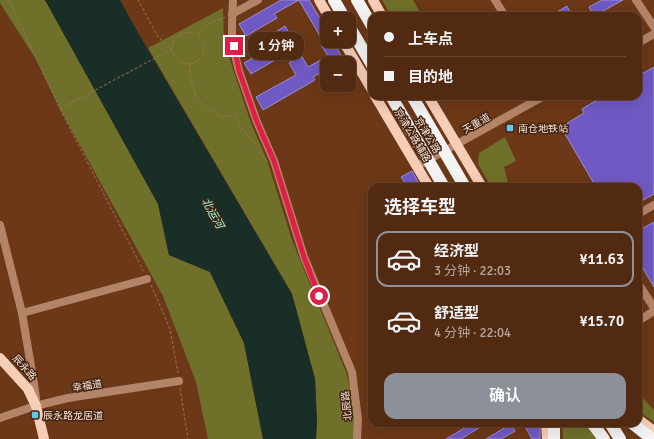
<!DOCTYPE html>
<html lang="zh">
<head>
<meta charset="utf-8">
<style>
  :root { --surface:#512a11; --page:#5b361f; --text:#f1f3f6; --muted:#b4a79f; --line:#674631; --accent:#8c9099 }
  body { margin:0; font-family:Signika,"Noto Sans SC",sans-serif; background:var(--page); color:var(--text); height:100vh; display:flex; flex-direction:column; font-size:15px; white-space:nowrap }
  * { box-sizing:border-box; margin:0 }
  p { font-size:13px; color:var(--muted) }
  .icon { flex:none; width:22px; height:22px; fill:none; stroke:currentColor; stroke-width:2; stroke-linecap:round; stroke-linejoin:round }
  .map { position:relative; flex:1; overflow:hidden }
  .drawer { position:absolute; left:368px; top:183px; width:274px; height:244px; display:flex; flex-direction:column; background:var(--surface); border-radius:12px; box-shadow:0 4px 16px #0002,0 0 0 1px var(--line) }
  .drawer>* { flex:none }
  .guide { position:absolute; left:368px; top:12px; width:274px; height:88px; border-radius:12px; box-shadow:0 4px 16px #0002,0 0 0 1px var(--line); display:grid; align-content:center; height:88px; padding:0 16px; background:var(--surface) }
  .fabs { position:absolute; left:320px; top:12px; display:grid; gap:8px }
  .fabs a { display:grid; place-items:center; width:36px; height:36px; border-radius:8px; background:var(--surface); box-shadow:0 4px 16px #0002,0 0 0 1px var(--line); font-size:20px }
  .end { position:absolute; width:18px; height:18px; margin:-9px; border:5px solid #e11d48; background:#fff; box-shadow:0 0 0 2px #fff }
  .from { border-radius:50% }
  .bubble { position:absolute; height:28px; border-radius:12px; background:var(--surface); box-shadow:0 4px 16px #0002,0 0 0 1px var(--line); font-size:13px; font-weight:600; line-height:28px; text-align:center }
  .guide b { display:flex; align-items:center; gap:14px; height:38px; font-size:15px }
  .guide b+b { border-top:1px solid var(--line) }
  .guide i { width:10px; height:10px; background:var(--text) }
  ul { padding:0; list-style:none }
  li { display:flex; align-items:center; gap:12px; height:56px; margin:0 8px 6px; padding:0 8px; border:2px solid transparent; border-radius:12px }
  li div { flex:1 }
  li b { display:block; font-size:15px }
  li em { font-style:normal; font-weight:600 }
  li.selected { border-color:var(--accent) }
  li>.icon { width:36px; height:36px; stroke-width:1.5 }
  h2 { padding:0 16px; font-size:18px; line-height:48px }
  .button { display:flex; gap:8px; margin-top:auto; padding:8px 16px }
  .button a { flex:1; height:46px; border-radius:12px; background:var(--accent); color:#fff; font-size:16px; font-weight:600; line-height:46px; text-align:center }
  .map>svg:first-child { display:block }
  .green { fill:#6f7029 }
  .water { fill:#182e27 }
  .building { fill:#7159c3; stroke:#9b8fd9 }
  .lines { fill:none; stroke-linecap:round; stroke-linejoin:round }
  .path { stroke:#9c7258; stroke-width:1; stroke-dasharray:3 2; stroke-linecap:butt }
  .minor { stroke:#b48469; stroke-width:8 }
  .major { stroke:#f6ceb8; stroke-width:10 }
  .highway { stroke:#f3f3f3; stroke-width:12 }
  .route { stroke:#e11d48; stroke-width:5 }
  .poi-dot { fill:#67c4ef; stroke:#432513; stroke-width:1.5 }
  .labels { text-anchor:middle; stroke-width:3; stroke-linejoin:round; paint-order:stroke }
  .street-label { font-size:10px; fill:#fbe3d6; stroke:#432513 }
  .poi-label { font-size:10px; fill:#fbe3d6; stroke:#432513; text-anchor:start }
  .water-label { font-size:11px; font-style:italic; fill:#91fdd9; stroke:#432513 }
</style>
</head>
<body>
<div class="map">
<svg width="654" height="439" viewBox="0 0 654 439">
  <rect width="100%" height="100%" fill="#6c3817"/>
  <g class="green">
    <polygon points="0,0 45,0 158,204 169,255 210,272 244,343 263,439 208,439 196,382 163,296 60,109 37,61 0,3"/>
    <polygon points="382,0 413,0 422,16 391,16"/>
    <polygon points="223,8 224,42 251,123 267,160 292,240 346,372 358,419 355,439 316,439 317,421 315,379 292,294 148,48"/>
    <polygon points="505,137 516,161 504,167 509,187 491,187 478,164 479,153"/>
    <polygon points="638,393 654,410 654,422 645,416 638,409"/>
    <polygon points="562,423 586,423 596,439 563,439"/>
  </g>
  <polygon class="water" points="45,0 120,0 137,31 292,294 315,379 317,421 316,439 263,439 244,343 210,272 169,255 158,204"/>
  <g class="building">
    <polygon points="281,0 309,0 327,30 327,41 333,41 343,59 337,63 327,63 327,69 313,77 315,80 263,110 256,97 296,75 289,63 301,55 308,67 328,56 321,45 324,43 299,0 274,14 277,18 246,36 239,24"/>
    <polygon points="602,0 623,0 594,16 589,7"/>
    <polygon points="567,6 572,16 550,16"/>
    <polygon points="285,26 296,45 288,49 289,52 251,74 244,63 280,42 274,33"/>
    <polygon points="654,67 654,194 638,203 638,187 596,187 561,127 584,113 582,109 604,96 638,96 638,76"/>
    <polygon points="412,171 421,187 408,187 401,177"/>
    <polygon points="654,222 654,287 638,260 638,231"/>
    <polygon points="473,423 487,423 461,439 446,439"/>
    <polygon points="523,423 538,423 540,426 540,439 532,439"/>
    <polygon points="511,424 515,431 501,439 486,439"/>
  </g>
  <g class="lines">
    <g class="path">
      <polyline points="9,0 60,109 144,272"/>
      <circle cx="188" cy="48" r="16"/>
      <polyline points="198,34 208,24 226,17"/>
      <polyline points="190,64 190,78 197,99 206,109 223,117 236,115 240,125 267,161"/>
      <polyline points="60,109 172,49 158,37 138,0"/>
      <polyline points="151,285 170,329 178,373"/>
      <polyline points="180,388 188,439"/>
    </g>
    <g class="minor">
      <polyline points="233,0 232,23 232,37 235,55 239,71 257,122 274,161 304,257 352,372 358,419 357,439"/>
      <polyline points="495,0 505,16"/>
      <polyline points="636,0 654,27"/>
      <polyline points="232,14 258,0"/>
      <polyline points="638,43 654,34"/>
      <polyline points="417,166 544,96"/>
      <polyline points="638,214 654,205"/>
      <polyline points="0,225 22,313 34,384 36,398 35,404"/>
      <polyline points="638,283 654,308"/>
      <polyline points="22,313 147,279"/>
      <polyline points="638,321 654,311"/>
      <polyline points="0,418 35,406 68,398 179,381"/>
    </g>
    <g class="major">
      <polyline points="319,0 330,19"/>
      <polyline points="373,0 382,16"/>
      <polyline points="343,41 372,90"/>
      <polyline points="375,96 429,187"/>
      <polyline points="428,96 482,187"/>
      <polyline points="0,358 28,389 36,406 44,439"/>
      <polyline points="638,419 654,431"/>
      <polyline points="546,423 547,439"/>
    </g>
    <g class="highway">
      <polyline points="334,0 345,19"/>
      <polyline points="357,0 372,26"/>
      <polyline points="349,26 372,65"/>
      <polyline points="391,96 444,187"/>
      <polyline points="412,96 465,187"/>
      <polyline points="554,423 554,439"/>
      <polyline points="592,423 604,439"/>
      <polyline points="610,423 620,439"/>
      <polyline points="632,423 652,439"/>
    </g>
  </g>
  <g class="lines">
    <polyline class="route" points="234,46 239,71 257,122 274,161 304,257 319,296"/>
  </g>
  <g class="poi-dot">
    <rect x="506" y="124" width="8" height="8" rx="2"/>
    <rect x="31" y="411" width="8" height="8" rx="2"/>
  </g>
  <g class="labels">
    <g class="street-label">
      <text transform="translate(476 123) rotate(-29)" y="4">天重道</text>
      <text transform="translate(413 135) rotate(59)" y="4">京津公路辅路</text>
      <text transform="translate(428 135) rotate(59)" y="4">京津公路</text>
      <text transform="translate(25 367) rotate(48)" y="4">辰永路</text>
      <text transform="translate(87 385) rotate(-9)" y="4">幸福道</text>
      <text transform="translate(346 406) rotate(-96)" y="4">北辰路</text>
    </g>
    <g class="poi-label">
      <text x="518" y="132">南仓地铁站</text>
      <text x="43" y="419">辰永路龙居道</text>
    </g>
    <g class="water-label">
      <text transform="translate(213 213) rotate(61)" y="4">北运河</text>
    </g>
  </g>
</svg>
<div class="fabs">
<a>+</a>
<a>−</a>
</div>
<i class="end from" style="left:319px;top:296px"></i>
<i class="end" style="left:234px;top:46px"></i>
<div class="bubble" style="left:248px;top:32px;width:56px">1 分钟</div>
<div class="guide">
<b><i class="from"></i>上车点</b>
<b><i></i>目的地</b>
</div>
<section class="drawer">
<h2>选择车型</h2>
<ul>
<li class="selected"><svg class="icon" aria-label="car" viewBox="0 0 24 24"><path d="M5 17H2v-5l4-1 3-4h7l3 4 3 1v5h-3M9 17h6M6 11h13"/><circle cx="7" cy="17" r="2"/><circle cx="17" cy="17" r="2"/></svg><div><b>经济型</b><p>3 分钟 · 22:03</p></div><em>¥11.63</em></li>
<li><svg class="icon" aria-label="car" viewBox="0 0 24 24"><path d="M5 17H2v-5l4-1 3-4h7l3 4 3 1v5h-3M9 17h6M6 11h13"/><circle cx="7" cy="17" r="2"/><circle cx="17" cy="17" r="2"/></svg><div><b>舒适型</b><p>4 分钟 · 22:04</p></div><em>¥15.70</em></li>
</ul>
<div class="button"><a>确认</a></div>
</section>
</div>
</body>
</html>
